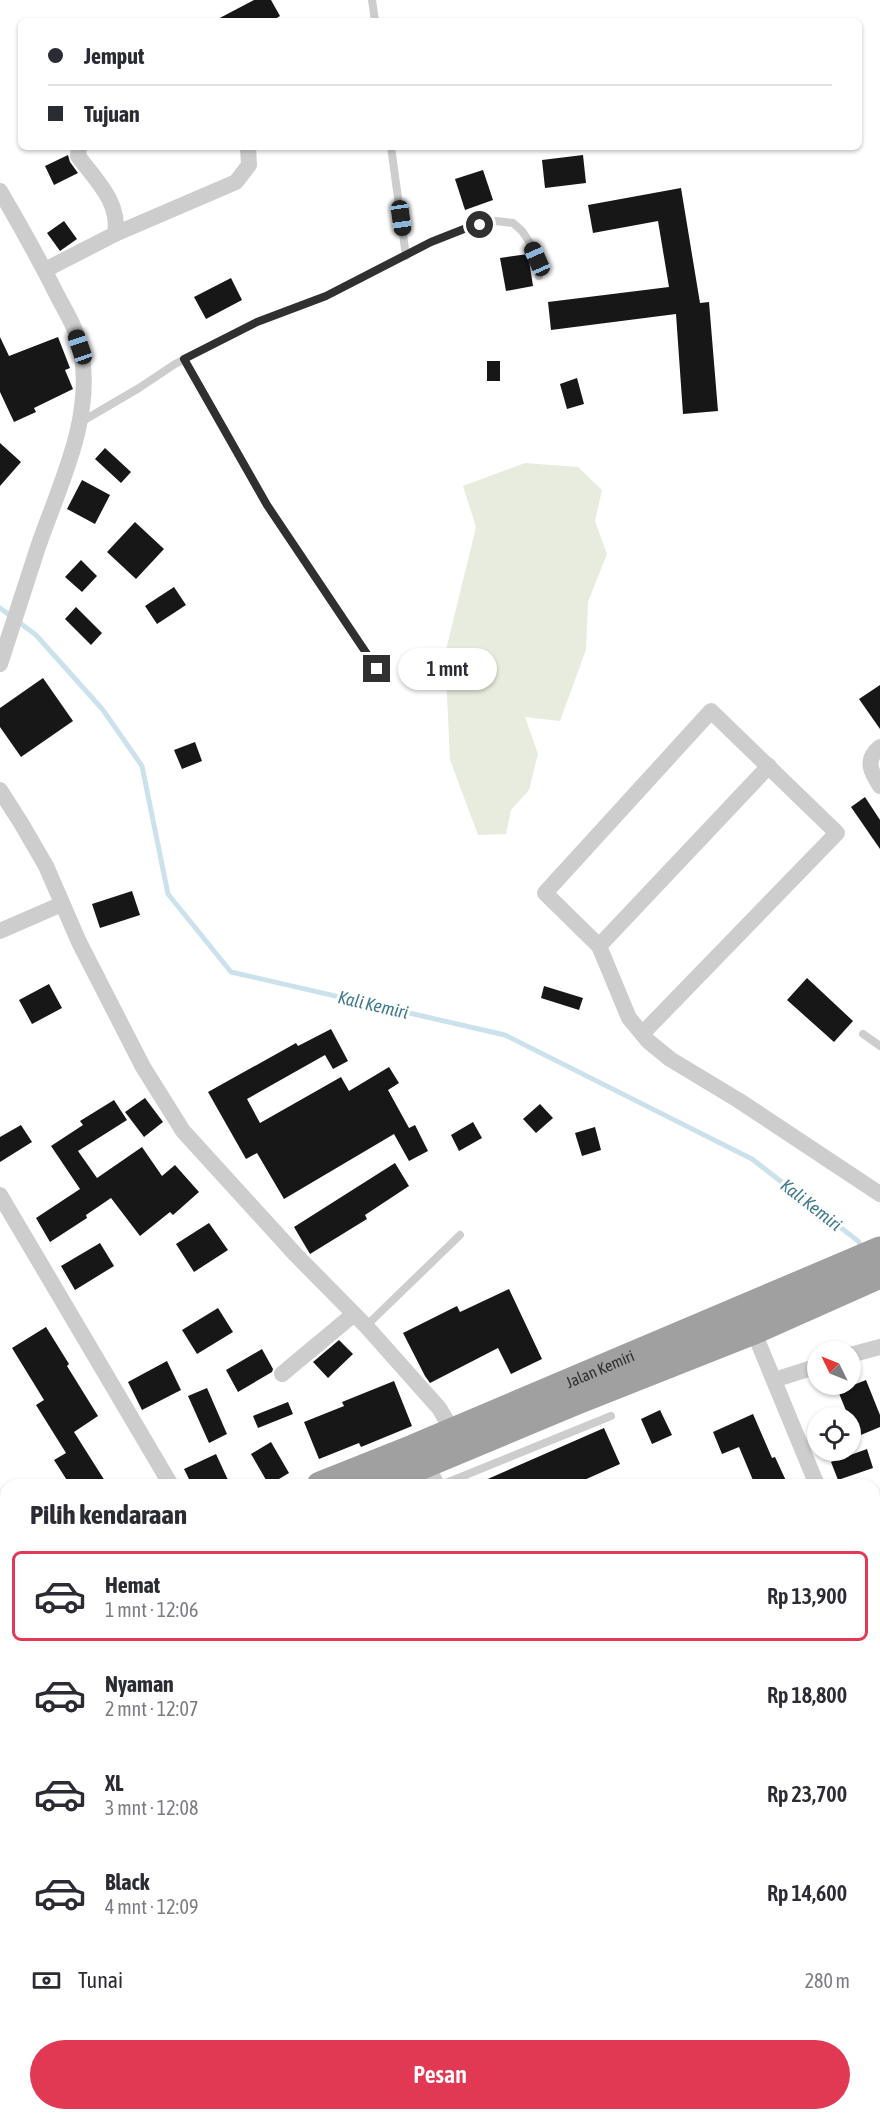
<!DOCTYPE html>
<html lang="id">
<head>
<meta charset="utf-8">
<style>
  :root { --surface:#fff; --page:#f7f7f7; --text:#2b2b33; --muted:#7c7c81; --line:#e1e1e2; --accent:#e13854 }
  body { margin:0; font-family:"Asap Condensed",sans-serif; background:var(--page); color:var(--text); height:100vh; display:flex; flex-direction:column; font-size:22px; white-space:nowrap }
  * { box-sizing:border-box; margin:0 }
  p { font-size:20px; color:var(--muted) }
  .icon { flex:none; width:33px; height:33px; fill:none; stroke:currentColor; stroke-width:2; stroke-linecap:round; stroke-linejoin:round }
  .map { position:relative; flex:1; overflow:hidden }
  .panel { position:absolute; left:0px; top:1479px; width:880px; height:642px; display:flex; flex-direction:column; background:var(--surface); border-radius:18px 18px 0 0; box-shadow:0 2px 4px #0004 }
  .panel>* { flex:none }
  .top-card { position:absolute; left:18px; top:18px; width:844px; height:132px; border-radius:9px; box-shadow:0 2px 4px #0004; display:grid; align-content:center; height:132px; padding:0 30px; background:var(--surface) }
  .needle { width:39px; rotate:313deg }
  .controls { position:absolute; left:807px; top:1341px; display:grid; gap:12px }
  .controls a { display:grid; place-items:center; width:54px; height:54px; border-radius:50%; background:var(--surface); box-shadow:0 2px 4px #0004; font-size:30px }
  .end { position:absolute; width:27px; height:27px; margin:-14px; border:8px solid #303030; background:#fff; box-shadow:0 0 0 3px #fff }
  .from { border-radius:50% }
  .bubble { position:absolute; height:42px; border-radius:21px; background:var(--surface); box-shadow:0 2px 4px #0004; font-size:20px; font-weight:600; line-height:42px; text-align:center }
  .car { position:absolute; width:18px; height:36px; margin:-18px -9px; border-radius:8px; box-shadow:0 0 4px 2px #0007; background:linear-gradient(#222 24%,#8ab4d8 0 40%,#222 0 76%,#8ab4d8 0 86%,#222 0) }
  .top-card b { display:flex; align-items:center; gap:21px; height:57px; font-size:22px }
  .top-card b+b { border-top:2px solid var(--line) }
  .top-card i { width:15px; height:15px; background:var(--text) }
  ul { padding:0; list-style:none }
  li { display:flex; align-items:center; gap:18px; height:90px; margin:0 12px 9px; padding:0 18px; border:3px solid transparent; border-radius:9px }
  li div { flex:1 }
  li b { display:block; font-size:22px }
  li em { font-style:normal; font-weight:600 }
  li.active { border-color:var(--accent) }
  li>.icon { width:54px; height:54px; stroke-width:1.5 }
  h2 { padding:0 30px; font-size:27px; line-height:72px }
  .pay { display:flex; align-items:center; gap:15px; height:66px; padding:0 30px; font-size:22px }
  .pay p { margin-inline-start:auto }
  .cta { display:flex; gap:12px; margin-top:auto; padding:12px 30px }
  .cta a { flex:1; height:69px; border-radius:36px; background:var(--accent); color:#fff; font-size:24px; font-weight:600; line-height:69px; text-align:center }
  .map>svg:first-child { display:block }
  .green { fill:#e7ecde }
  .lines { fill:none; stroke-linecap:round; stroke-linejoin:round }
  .stream { stroke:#cbe2ec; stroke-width:5 }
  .building { fill:#171717 }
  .service { stroke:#cdcdcd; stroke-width:8 }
  .minor { stroke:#cdcdcd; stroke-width:16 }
  .trunk { stroke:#a0a0a0; stroke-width:27 }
  .route { stroke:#303030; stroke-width:8 }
  .labels { text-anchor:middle; stroke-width:6; stroke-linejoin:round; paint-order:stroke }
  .street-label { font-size:16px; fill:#303030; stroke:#fff }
  .water-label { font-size:18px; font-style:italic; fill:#3f7990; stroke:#fff }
</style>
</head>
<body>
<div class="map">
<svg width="880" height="2121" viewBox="0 0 880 2121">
  <rect width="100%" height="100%" fill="#fff"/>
  <polygon class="green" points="525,463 578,467 602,490 595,521 607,554 588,602 586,650 560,721 525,717 538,754 529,790 511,810 506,834 478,835 450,760 445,654 476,527 463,486"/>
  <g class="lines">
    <polyline class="stream" points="0,608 36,635 103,710 142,766 168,894 231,972 505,1035 752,1159 858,1241 862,1248"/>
  </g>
  <g class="building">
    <polygon points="254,0 271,0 280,16 272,21 214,21"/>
    <polygon points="68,155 70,162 78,173 54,185 45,166"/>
    <polygon points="583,155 586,183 545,188 542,160"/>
    <polygon points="483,170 493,200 465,210 455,179"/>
    <polygon points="681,188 700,303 709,302 718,411 683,414 676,314 551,330 548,302 669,287 658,221 593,233 588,205"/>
    <polygon points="64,221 77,239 60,251 47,233"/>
    <polygon points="528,254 533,286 506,291 500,258"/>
    <polygon points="231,278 242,300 206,319 194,297"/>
    <polygon points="0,337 9,356 58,337 70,368 65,370 73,389 34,408 36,412 14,422 0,392"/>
    <rect x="487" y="361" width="13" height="20"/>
    <polygon points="577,378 584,404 567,409 560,384"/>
    <polygon points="0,443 21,462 0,486"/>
    <polygon points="105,448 131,472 121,483 95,459"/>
    <polygon points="82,480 110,495 95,524 67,509"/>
    <polygon points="135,522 164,549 136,579 107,552"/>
    <polygon points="81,560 97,576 82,592 65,577"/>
    <polygon points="174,587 186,605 157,624 145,606"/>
    <polygon points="76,607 102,633 91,645 65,619"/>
    <polygon points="43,678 73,721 21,757 0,727 0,708"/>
    <polygon points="880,685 880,729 859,699"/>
    <polygon points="195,742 202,761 182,769 174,750"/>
    <polygon points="865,797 880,820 880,849 851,807"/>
    <polygon points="132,891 140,915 100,928 92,904"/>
    <polygon points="807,978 853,1021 834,1042 787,1000"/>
    <polygon points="49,984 62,1008 32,1024 19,1000"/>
    <polygon points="544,986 583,998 579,1010 541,998"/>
    <polygon points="331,1029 348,1061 333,1069 325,1055 247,1099 260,1123 341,1077 349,1091 389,1067 399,1083 388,1090 409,1128 415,1125 428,1151 409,1161 394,1134 284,1199 257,1153 246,1159 208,1092 296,1043 298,1046"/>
    <polygon points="145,1098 163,1122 144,1137 125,1112"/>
    <polygon points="114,1100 127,1120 78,1151 97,1178 142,1147 162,1176 175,1165 199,1192 173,1215 170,1212 140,1236 111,1198 86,1215 87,1218 50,1242 36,1218 80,1189 51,1146 83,1125 80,1121"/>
    <polygon points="540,1104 553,1118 536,1133 523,1119"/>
    <polygon points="473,1122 482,1138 459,1151 451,1135"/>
    <polygon points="21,1125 32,1142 0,1162 0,1137"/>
    <polygon points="595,1127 601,1150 582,1156 575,1133"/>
    <polygon points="395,1163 409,1186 365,1215 367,1219 310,1254 294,1227"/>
    <polygon points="209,1223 228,1250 194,1272 176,1244"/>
    <polygon points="100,1243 114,1266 75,1290 61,1266"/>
    <polygon points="509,1289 542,1359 511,1374 498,1348 430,1383 425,1376 403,1333 457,1306 460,1312"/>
    <polygon points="218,1308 233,1332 197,1354 182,1330"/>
    <polygon points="46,1327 69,1364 67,1366 98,1416 74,1432 105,1481 98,1485 70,1485 54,1460 66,1453 36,1405 44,1400 12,1348"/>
    <polygon points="339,1340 353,1354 328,1378 313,1362"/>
    <polygon points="262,1349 273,1369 272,1372 238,1392 226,1370"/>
    <polygon points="167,1361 181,1390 142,1410 128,1382"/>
    <polygon points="866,1380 880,1415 880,1427 856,1437 850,1418 849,1418 838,1391"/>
    <polygon points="394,1381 412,1426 361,1447 359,1443 319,1459 304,1422 344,1406 342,1402"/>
    <polygon points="207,1388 227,1434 209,1443 188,1396"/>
    <polygon points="288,1402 293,1414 258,1428 253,1416"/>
    <polygon points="660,1410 672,1435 652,1444 641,1419"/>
    <polygon points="753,1414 772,1458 775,1457 788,1485 755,1485 739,1447 722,1454 713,1432"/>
    <polygon points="604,1428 620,1464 573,1485 474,1485"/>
    <polygon points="271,1442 289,1473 269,1485 251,1454"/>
    <polygon points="867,1449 873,1468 838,1480 831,1462"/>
    <polygon points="216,1454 228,1480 218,1485 192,1485 184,1469"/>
  </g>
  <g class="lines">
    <g class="service">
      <polyline points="372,0 375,21"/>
      <polyline points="391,147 406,256"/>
      <polyline points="184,359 267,505 377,669"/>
      <polyline points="81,422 139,388 175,364 210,346 257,322 326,296 431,242 464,229 496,221 513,223 522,231 530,243 537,259 539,276"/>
      <polyline points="863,1034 880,1046"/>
      <polyline points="366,1326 460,1235"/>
      <polyline points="441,1485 611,1416"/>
    </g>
    <g class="minor">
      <path d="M79,147L78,156C95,179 121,203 115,234"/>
      <path d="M0,191C20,225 39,259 57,295C66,312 77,330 81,349C94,419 60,483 38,547C25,586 13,625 0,664"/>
      <polyline points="45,270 115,234 236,182 249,165 248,147"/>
      <path d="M880,747C864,760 871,772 880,786"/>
      <polyline points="0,790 21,823 46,866 79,942 143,1067 183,1131 296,1255 366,1326 439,1408 457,1438"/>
      <polyline points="0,931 62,904"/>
      <polyline points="599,946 769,766"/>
      <polyline points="642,1034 837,833 711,711 545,893 599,946 629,1018 648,1041 670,1059 738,1100 880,1194"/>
      <polyline points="0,1195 171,1485"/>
      <polyline points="751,1325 817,1485"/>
      <polyline points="850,1355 880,1347"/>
      <polyline points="282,1374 354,1314"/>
      <polyline points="774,1380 818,1366"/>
      <polyline points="427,1465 437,1485"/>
      <polyline points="874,1625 880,1638"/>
      <polyline points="874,1700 880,1698"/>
      <polyline points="0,1724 6,1721"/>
      <polyline points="874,1974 880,1974"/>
      <polyline points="622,2115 626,2121"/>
    </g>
    <g class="trunk">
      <path id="s1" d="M320,1485L413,1448L880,1250"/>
      <polyline points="376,1485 577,1401 754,1331 880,1275"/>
      <polyline points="0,1613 6,1611"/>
      <polyline points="0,1634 6,1632"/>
    </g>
  </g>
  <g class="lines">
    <polyline class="route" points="377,669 267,505 184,359 257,322 326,296 431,242 464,229 480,225"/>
  </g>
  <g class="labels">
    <g class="street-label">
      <text dy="6" stroke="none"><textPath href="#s1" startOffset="303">Jalan Kemiri</textPath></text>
    </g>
    <g class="water-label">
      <text transform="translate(373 1005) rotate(13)" y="6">Kali Kemiri</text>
      <text transform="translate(811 1205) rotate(38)" y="6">Kali Kemiri</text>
    </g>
  </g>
</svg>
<div class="controls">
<a><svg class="needle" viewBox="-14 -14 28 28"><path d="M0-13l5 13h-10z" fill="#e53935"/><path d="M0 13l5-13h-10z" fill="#7c7c81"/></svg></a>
<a><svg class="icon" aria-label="locate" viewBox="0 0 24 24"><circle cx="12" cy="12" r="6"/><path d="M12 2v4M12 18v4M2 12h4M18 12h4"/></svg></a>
</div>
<i class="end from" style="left:480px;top:225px"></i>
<i class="end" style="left:377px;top:669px"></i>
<div class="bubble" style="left:398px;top:648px;width:99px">1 mnt</div>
<i class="car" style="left:401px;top:218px;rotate:172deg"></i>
<i class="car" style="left:537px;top:259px;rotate:336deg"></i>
<i class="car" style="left:80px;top:347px;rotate:341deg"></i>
<div class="top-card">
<b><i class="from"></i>Jemput</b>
<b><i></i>Tujuan</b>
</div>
<section class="panel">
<h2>Pilih kendaraan</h2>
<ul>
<li class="active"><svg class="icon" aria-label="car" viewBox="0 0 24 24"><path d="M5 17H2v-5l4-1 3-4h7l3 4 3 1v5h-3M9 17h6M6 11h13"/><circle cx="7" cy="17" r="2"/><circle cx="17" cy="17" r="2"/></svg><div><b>Hemat</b><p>1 mnt · 12:06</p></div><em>Rp 13,900</em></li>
<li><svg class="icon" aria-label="car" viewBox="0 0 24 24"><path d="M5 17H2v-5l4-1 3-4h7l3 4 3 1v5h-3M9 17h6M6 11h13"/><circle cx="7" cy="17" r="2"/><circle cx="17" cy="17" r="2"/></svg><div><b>Nyaman</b><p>2 mnt · 12:07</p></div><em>Rp 18,800</em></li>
<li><svg class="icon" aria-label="car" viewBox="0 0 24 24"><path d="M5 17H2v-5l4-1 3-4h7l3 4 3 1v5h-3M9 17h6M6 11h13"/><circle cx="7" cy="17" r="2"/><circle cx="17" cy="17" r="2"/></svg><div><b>XL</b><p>3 mnt · 12:08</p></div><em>Rp 23,700</em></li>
<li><svg class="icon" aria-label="car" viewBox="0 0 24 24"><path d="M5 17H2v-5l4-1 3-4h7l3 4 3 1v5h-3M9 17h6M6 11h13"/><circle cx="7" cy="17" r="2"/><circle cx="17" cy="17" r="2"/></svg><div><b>Black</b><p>4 mnt · 12:09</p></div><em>Rp 14,600</em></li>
</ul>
<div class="pay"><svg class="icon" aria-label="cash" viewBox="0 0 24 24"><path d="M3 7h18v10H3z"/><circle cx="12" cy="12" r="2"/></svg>Tunai<p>280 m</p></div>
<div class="cta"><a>Pesan</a></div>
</section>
</div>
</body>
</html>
